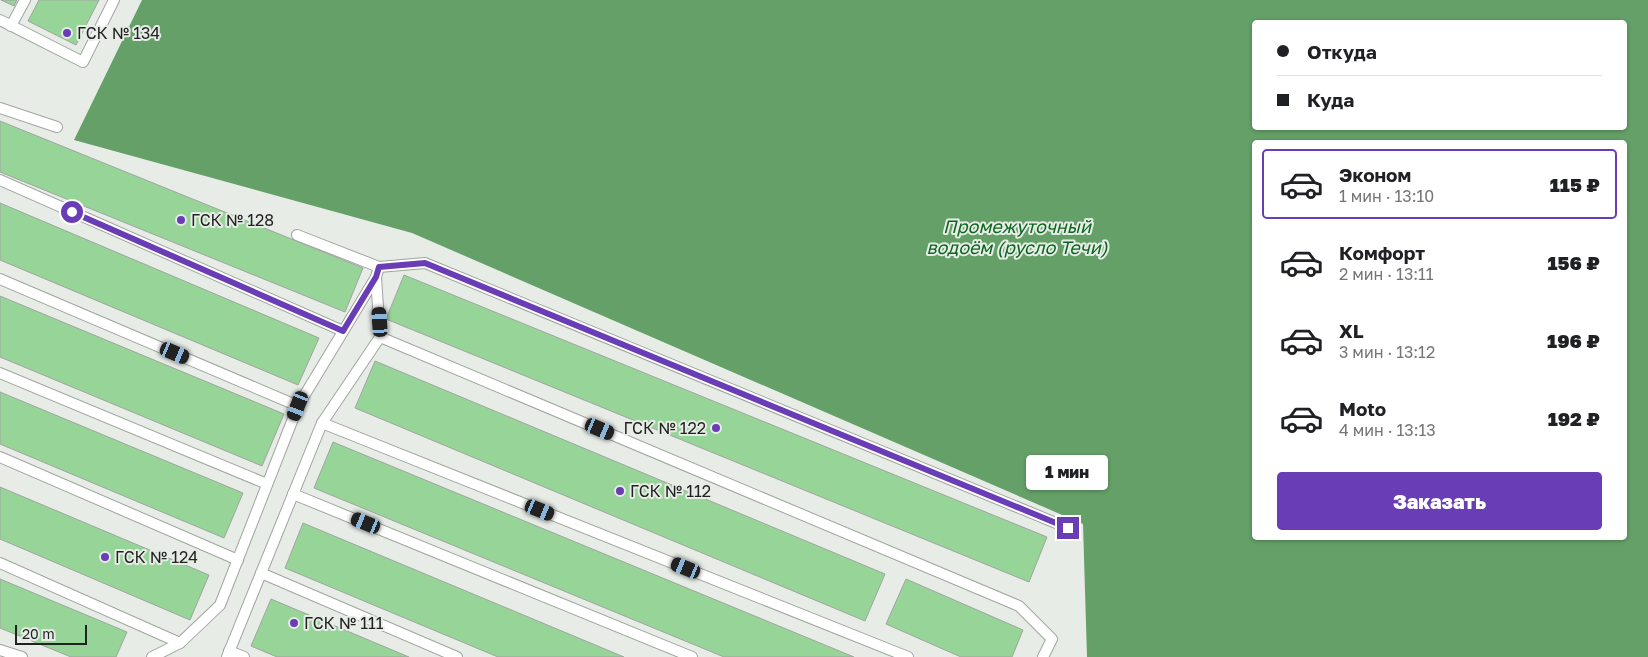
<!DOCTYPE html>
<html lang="ru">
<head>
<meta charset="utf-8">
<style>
  :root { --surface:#fff; --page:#f2f2f2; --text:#202124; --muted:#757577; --line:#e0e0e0; --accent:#683db5 }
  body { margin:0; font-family:"Golos Text",sans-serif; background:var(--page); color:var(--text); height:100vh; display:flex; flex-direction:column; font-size:19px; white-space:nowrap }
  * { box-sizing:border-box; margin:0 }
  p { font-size:16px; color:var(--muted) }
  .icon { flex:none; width:28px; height:28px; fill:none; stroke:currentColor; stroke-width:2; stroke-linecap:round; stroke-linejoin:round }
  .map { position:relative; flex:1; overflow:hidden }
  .drawer { position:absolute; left:1252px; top:140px; width:375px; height:400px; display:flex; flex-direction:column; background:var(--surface); border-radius:5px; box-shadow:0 1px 4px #0004 }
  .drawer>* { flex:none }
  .top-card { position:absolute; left:1252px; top:20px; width:375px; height:110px; border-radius:5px; box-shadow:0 1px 4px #0004; display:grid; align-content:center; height:110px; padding:0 25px; background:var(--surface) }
  .scale { position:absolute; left:15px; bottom:12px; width:72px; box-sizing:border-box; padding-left:5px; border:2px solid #212321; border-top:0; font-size:14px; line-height:18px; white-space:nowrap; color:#212321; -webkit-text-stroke:4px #e7ece7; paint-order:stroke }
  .end { position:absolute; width:22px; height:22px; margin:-11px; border:6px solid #683db5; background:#fff; box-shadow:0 0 0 2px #fff }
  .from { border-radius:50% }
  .bubble { position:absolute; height:35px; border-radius:5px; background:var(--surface); box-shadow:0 1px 4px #0004; font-size:16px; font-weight:800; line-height:35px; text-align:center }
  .car { position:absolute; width:15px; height:30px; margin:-15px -8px; border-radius:6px; box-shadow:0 0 4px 1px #0007; background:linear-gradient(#222 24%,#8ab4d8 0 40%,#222 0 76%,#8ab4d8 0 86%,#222 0) }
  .top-card b { display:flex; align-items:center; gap:18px; height:48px; font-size:19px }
  .top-card b+b { border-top:1px solid var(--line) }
  .top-card i { width:12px; height:12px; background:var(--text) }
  ul { padding:9px 0 0; list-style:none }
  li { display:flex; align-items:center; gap:15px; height:70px; margin:0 10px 8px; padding:0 15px; border:2px solid transparent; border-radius:5px }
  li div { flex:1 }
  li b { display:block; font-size:19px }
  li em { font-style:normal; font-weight:800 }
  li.selected { border-color:var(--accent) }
  li>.icon { width:45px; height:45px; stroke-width:1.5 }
  .primary-button { display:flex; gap:10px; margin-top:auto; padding:10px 25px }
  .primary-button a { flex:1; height:58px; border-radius:5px; background:var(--accent); color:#fff; font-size:20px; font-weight:800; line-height:58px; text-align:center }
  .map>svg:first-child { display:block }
  .water { fill:#64a067; fill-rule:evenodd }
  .building { fill:#96d498; stroke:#a0a5a0 }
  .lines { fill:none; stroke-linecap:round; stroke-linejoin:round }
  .service-casing { stroke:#a0a5a0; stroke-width:12 }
  .service { stroke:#fff; stroke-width:10 }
  .route { stroke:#683db5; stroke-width:6 }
  .poi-dot { fill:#683db5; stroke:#e7ece7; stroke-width:2 }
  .labels { text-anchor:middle; stroke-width:4; stroke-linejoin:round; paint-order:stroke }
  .poi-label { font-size:16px; fill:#212321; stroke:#e7ece7; text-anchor:start }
  .water-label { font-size:18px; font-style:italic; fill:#0a671d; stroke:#e7ece7 }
</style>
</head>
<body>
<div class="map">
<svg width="1648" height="657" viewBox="0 0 1648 657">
  <rect width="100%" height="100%" fill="#e7ece7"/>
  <path class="water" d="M142,0H1648V657H1087L1083,524L412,233L74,140ZM1255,22H1625V128H1255ZM1255,142H1625V538H1255Z"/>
  <g class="building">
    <polygon points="1,0 17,0 14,6"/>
    <polygon points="39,0 99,0 76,45 28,21"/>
    <polygon points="0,121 363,268 345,312 0,172"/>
    <polygon points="0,203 319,338 298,385 0,260"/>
    <polygon points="404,275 1047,537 1029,582 386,319"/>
    <polygon points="0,296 284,414 262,466 0,357"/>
    <polygon points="375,361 885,574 865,621 355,408"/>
    <polygon points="0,392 243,493 224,538 0,444"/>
    <polygon points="333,442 854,657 724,657 314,488"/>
    <polygon points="0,487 209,575 190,620 0,539"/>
    <polygon points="303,523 624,657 498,657 285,568"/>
    <polygon points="0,579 127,632 116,657 71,657 0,628"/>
    <polygon points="906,579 1023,630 1012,657 961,657 886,624"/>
    <polygon points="271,599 409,657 277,657 251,646"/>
  </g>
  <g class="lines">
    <defs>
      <g id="service">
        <polyline points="0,20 83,62 114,0"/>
        <polyline points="11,26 25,0"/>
        <polyline points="0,108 57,127"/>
        <polyline points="0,180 343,331"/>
        <polyline points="379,267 425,263 1068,528"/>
        <polyline points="0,279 298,406"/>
        <polyline points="380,337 1019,606 1052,639 1043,657"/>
        <polyline points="0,373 267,484"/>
        <polyline points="322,423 908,657"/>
        <polyline points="0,457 238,560"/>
        <polyline points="293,494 692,657"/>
        <polyline points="0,563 180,643"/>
        <polyline points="261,573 457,657"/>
        <polyline points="0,650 22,657"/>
        <polyline points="229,651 244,657"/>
        <polyline points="152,657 180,643 220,605 298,406 376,277 379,267 297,235"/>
        <polyline points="227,657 322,423 380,337 376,277"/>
      </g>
    </defs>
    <use href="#service" class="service-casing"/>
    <use href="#service" class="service"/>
  </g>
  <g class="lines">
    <polyline class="route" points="72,212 343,331 376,277 379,267 425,263 1068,528"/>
  </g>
  <g class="poi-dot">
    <circle cx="67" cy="33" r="5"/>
    <circle cx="181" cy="220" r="5"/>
    <circle cx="716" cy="428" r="5"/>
    <circle cx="620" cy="491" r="5"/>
    <circle cx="105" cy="557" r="5"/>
    <circle cx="294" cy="623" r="5"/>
  </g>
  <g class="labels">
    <g class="poi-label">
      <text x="77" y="39">ГСК № 134</text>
      <text x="191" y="226">ГСК № 128</text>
      <text x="706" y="434" text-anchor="end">ГСК № 122</text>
      <text x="630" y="497">ГСК № 112</text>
      <text x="115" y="563">ГСК № 124</text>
      <text x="304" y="629">ГСК № 111</text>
    </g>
    <g class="water-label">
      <text x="1017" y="233">Промежуточный<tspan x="1017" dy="21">водоём (русло Течи)</tspan></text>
    </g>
  </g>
</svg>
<div class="scale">20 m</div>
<i class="end from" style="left:72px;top:212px"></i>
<i class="end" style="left:1068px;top:528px"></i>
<div class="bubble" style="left:1026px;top:455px;width:82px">1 мин</div>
<i class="car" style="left:380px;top:322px;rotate:356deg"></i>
<i class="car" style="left:175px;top:353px;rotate:113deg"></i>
<i class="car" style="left:298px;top:406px;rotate:201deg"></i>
<i class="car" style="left:600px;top:429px;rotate:113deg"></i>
<i class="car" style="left:540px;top:510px;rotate:112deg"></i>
<i class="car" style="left:366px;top:523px;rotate:292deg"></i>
<i class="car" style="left:686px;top:568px;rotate:292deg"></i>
<div class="top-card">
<b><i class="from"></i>Откуда</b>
<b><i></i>Куда</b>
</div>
<section class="drawer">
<ul>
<li class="selected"><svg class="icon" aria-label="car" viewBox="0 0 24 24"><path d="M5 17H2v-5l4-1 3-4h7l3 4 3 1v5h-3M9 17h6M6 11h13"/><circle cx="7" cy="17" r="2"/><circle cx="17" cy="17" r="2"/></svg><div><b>Эконом</b><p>1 мин · 13:10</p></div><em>115 ₽</em></li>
<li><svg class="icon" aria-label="car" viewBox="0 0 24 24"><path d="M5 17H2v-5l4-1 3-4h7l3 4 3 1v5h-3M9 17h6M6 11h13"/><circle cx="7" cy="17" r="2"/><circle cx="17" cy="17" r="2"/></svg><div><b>Комфорт</b><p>2 мин · 13:11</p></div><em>156 ₽</em></li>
<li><svg class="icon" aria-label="car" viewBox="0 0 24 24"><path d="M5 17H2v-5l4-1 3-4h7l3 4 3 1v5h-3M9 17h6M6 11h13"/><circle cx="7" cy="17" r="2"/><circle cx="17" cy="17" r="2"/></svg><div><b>XL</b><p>3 мин · 13:12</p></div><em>196 ₽</em></li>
<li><svg class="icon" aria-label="car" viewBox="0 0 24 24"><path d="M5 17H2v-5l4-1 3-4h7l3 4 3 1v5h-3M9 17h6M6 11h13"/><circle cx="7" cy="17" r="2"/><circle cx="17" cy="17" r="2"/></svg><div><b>Moto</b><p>4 мин · 13:13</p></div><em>192 ₽</em></li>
</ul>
<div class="primary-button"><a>Заказать</a></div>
</section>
</div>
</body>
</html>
